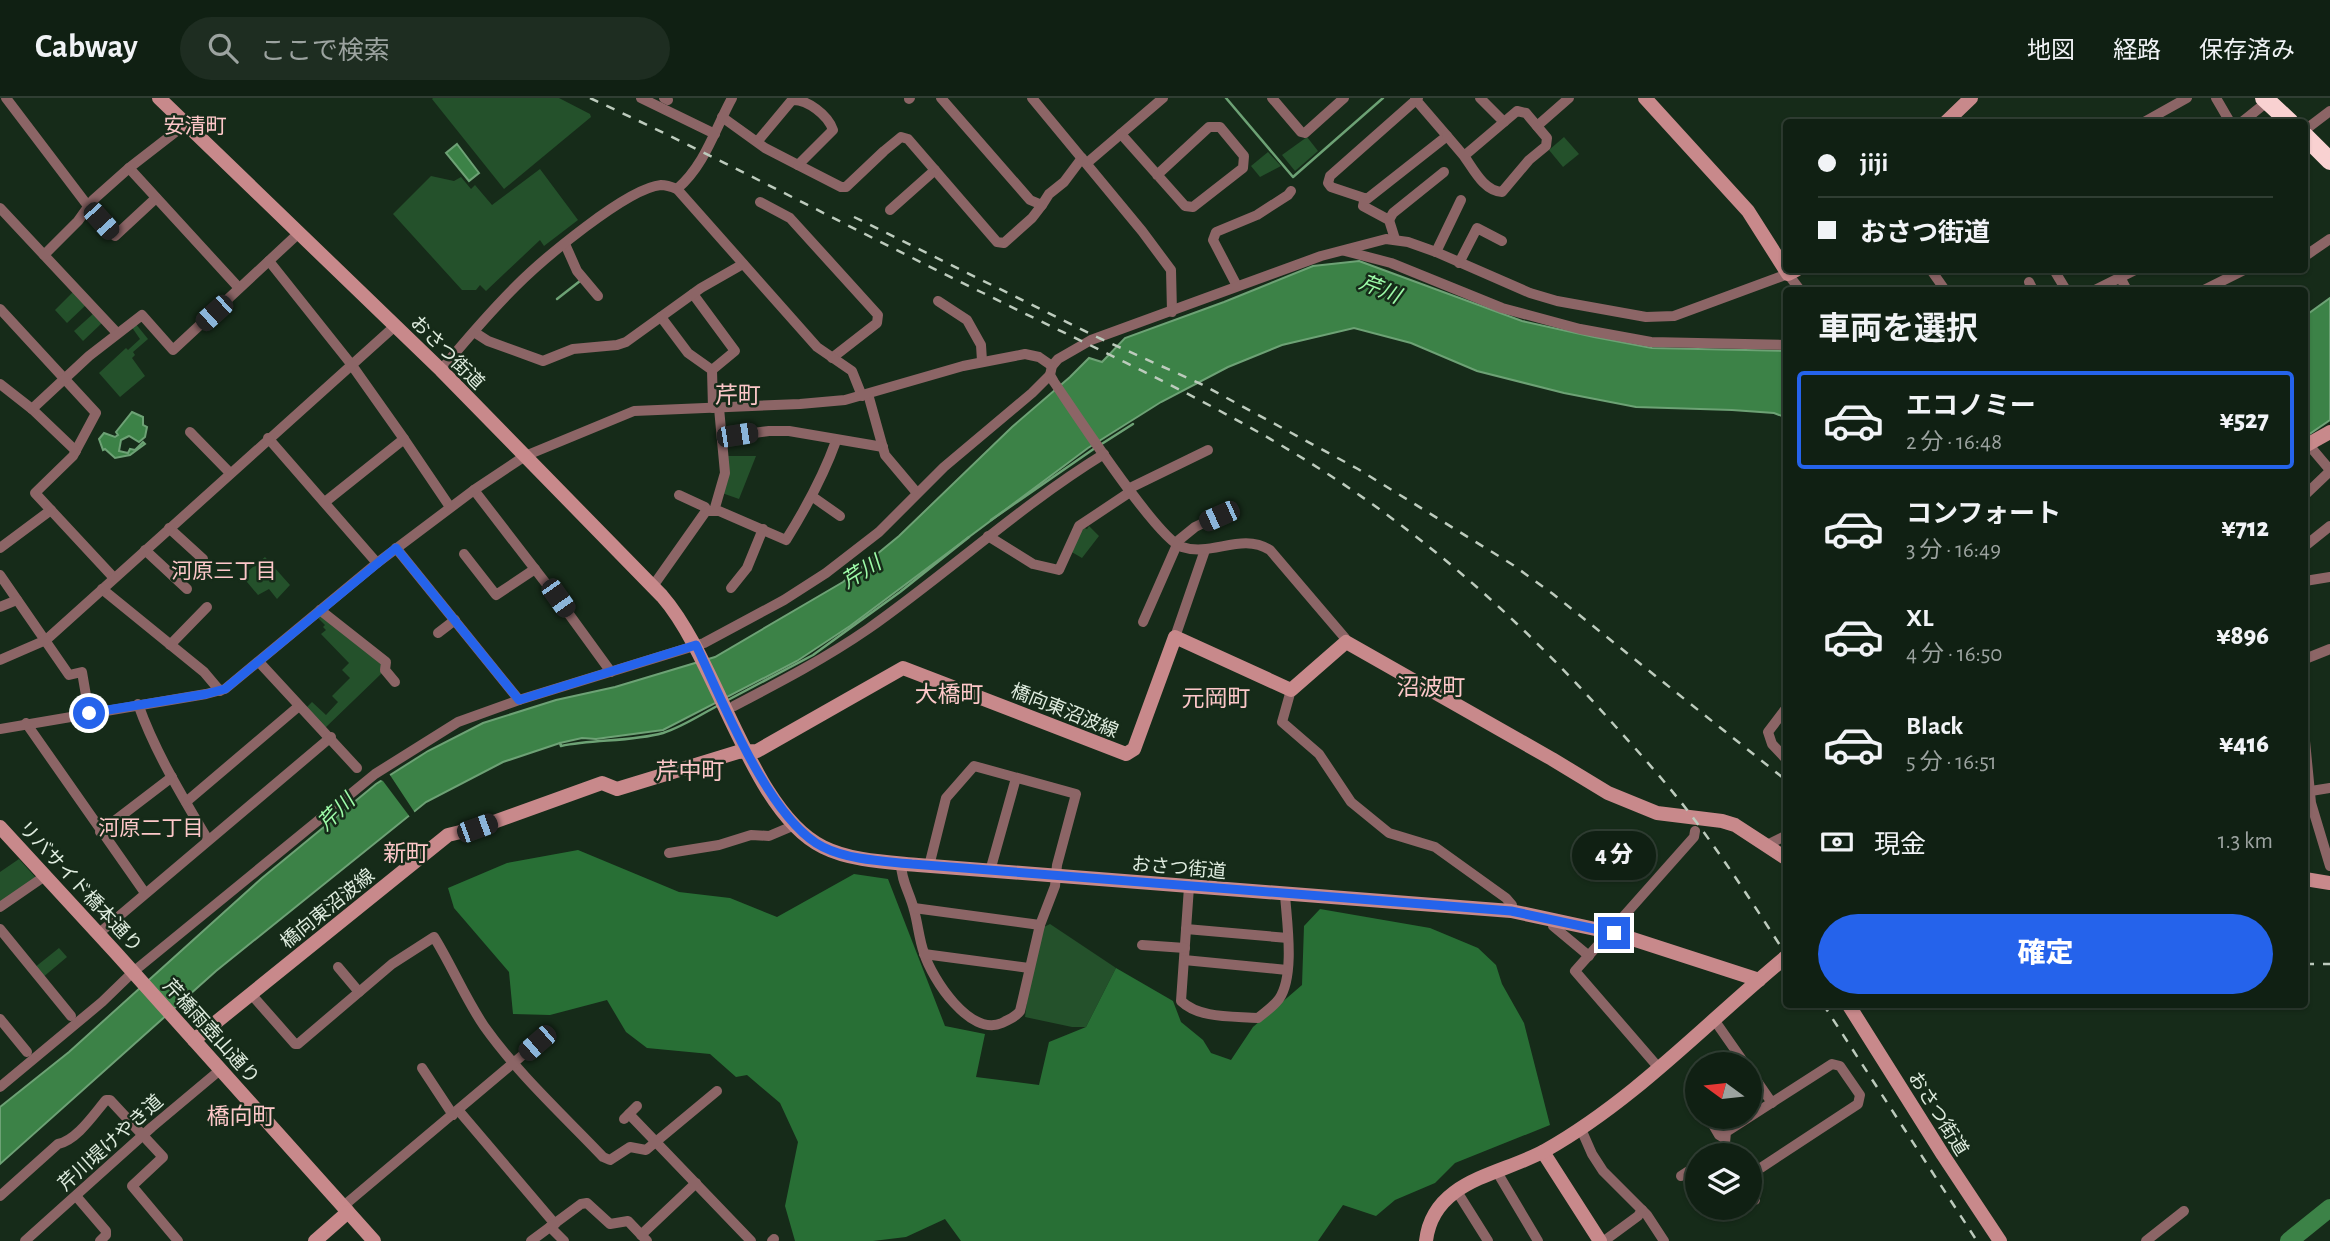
<!DOCTYPE html>
<html lang="ja">
<head>
<meta charset="utf-8">
<style>
  :root { --surface:#102013; --page:#1e2d21; --text:#f1f3f6; --muted:#9ca3a0; --line:#303e33; --accent:#2563eb }
  body { margin:0; font-family:"Alegreya Sans","Noto Sans JP",sans-serif; background:var(--page); color:var(--text); height:100vh; display:flex; flex-direction:column; font-size:26px; white-space:nowrap }
  * { box-sizing:border-box; margin:0 }
  p { font-size:23px; color:var(--muted) }
  .icon { flex:none; width:38px; height:38px; fill:none; stroke:currentColor; stroke-width:2; stroke-linecap:round; stroke-linejoin:round }
  .map { position:relative; flex:1; overflow:hidden }
  .details { position:absolute; left:1783px; top:189px; width:525px; height:721px; display:flex; flex-direction:column; background:var(--surface); border-radius:7px; box-shadow:0 2px 5px #0004,0 0 0 2px var(--line) }
  .details>* { flex:none }
  .guide { position:absolute; left:1783px; top:21px; width:525px; height:154px; border-radius:7px; box-shadow:0 2px 5px #0004,0 0 0 2px var(--line); display:grid; align-content:center; height:154px; padding:0 35px; background:var(--surface) }
  .needle { width:46px; rotate:285deg }
  .controls { position:absolute; left:1685px; top:954px; display:grid; gap:14px }
  .controls a { display:grid; place-items:center; width:77px; height:77px; border-radius:50%; background:var(--surface); box-shadow:0 2px 5px #0004,0 0 0 2px var(--line); font-size:35px }
  .end { position:absolute; width:32px; height:32px; margin:-16px; border:9px solid #2563eb; background:#fff; box-shadow:0 0 0 4px #fff }
  .from { border-radius:50% }
  .bubble { position:absolute; height:49px; border-radius:24px; background:var(--surface); box-shadow:0 2px 5px #0004,0 0 0 2px var(--line); font-size:23px; font-weight:800; line-height:49px; text-align:center }
  .car { position:absolute; width:21px; height:42px; margin:-21px -10px; border-radius:9px; box-shadow:0 0 5px 2px #0007; background:linear-gradient(#222 24%,#8ab4d8 0 40%,#222 0 76%,#8ab4d8 0 86%,#222 0) }
  .guide b { display:flex; align-items:center; gap:24px; height:66px; font-size:26px }
  .guide b+b { border-top:2px solid var(--line) }
  .guide i { width:18px; height:18px; background:var(--text) }
  ul { padding:0; list-style:none }
  li { display:flex; align-items:center; gap:21px; height:98px; margin:0 14px 10px; padding:0 21px; border:4px solid transparent; border-radius:7px }
  li div { flex:1 }
  li b { display:block; font-size:26px }
  li em { font-style:normal; font-weight:800 }
  li.current { border-color:var(--accent) }
  li>.icon { width:63px; height:63px; stroke-width:1.5 }
  h2 { padding:0 35px; font-size:32px; line-height:84px }
  .pay { display:flex; align-items:center; gap:18px; height:77px; padding:0 35px; font-size:26px }
  .pay p { margin-inline-start:auto }
  .primary-button { display:flex; gap:14px; margin-top:auto; padding:14px 35px }
  .primary-button a { flex:1; height:80px; border-radius:42px; background:var(--accent); color:#fff; font-size:28px; font-weight:800; line-height:80px; text-align:center }
  header { display:flex; align-items:center; gap:42px; box-sizing:border-box; height:98px; padding:0 35px; background:var(--surface); border-bottom:2px solid var(--line) }
  header strong { font-size:33px }
  nav { display:flex; gap:38px; margin-inline-start:auto; font-size:24px }
  .search { width:490px; height:63px; background:var(--page); display:flex; align-items:center; gap:18px; box-sizing:border-box; padding:0 24px; border-radius:38px; color:var(--muted); font-size:26px }
  .map>svg:first-child { display:block }
  .green { fill:#24512b }
  .forest { fill:#286f35 }
  .water { fill:#3c8247; stroke:#6da275; stroke-width:2 }
  .pier { fill:#162b19 }
  .lines { fill:none; stroke-linecap:round; stroke-linejoin:round }
  .stream { stroke:#6da275; stroke-width:2.5 }
  .river { stroke:#3c8247; stroke-width:18 }
  .street { stroke:#8c6566; stroke-width:10 }
  .secondary { stroke:#c8898b; stroke-width:14 }
  .highway { stroke:#f9d1d1; stroke-width:18 }
  .rail { stroke:#bdcbbd; stroke-width:2.5; stroke-dasharray:9 9; stroke-linecap:butt }
  .route { stroke:#2563eb; stroke-width:9 }
  .labels { text-anchor:middle; stroke-width:5; stroke-linejoin:round; paint-order:stroke }
  .street-label { font-size:19px; fill:#dfecdf; stroke:#162b19 }
  .neighbourhood-label { font-size:21px; fill:#fdc8c9; stroke:#162b19 }
  .water-label { font-size:21px; font-style:italic; fill:#9efca9; stroke:#162b19 }
  .quarter-label { font-size:23px; fill:#fdc8c9; stroke:#162b19 }
</style>
</head>
<body>
<header>
<strong>Cabway</strong>
<div class="search"><svg class="icon" aria-label="search" viewBox="0 0 24 24"><circle cx="10" cy="10" r="6"/><path d="M15 15l6 6"/></svg>ここで検索</div>
<nav><a>地図</a><a>経路</a><a>保存済み</a></nav>
</header>
<div class="map">
<svg width="2330" height="1143" viewBox="0 0 2330 1143">
  <rect width="100%" height="100%" fill="#162b19"/>
  <g class="green">
    <polygon points="433,0 559,0 590,16 591,19 504,91 432,1"/>
    <polygon points="1307,39 1318,53 1295,73 1282,57"/>
    <polygon points="1564,39 1579,56 1563,69 1549,52"/>
    <polygon points="1268,54 1281,68 1260,79 1251,68"/>
    <polygon points="540,71 578,122 544,148 540,142 486,193 480,187 476,192 462,192 393,116 431,78 454,83 461,79 471,91 475,87 492,107"/>
    <polygon points="74,193 87,206 67,225 55,212"/>
    <polygon points="94,215 103,224 83,243 74,233"/>
    <polygon points="135,225 148,241 133,254 135,257 132,260 145,278 120,299 99,275 126,250 128,252 140,241 131,228"/>
    <polygon points="728,358 756,358 739,401 722,395"/>
    <polygon points="1089,428 1099,438 1082,460 1070,453 1082,429 1087,431"/>
    <polygon points="265,459 290,487 277,501 269,491 258,497 242,478"/>
    <polygon points="321,515 385,566 382,575 325,630 305,611 312,604 326,617 338,604 332,598 350,580 342,572 349,565 321,536 326,532 323,529 325,527 317,519"/>
    <polygon points="19,761 37,781 0,806 0,774"/>
    <polygon points="1050,826 1116,870 1086,929 1072,929 1025,919 1031,871 1044,829"/>
    <polygon points="59,850 67,859 42,880 34,870"/>
  </g>
  <polygon class="forest" points="578,752 679,794 730,800 777,819 854,776 888,781 945,928 985,936 976,979 1039,987 1049,944 1086,929 1116,870 1173,903 1181,924 1203,942 1211,955 1231,962 1253,929 1302,887 1304,828 1320,811 1430,830 1478,850 1496,867 1502,886 1524,925 1550,1027 1455,1065 1435,1085 1395,1102 1376,1118 1343,1107 1318,1143 961,1143 945,1121 906,1139 873,1143 795,1143 785,1108 798,1044 780,1005 747,977 736,979 710,956 647,950 626,934 607,902 550,917 513,916 509,874 454,810 448,790 507,765"/>
  <g class="water">
    <polygon points="457,46 479,75 469,83 446,55"/>
    <polygon points="1359,163 1522,223 1594,239 1652,250 1787,253 1787,320 1774,315 1732,312 1636,309 1564,295 1477,273 1411,245 1354,230 1282,247 1228,269 1161,304 1088,350 850,528 797,563 663,632 596,641 582,640 560,645 503,664 426,704 216,873 0,1066 0,1009 69,954 262,780 376,686 428,653 483,625 556,602 615,589 715,559 843,484 899,438 1012,329 1070,279 1089,260 1102,264 1125,240 1224,204 1313,168"/>
    <polygon points="2330,200 2330,322 2305,339 2305,218"/>
    <polygon points="132,314 143,319 143,327 147,329 145,339 139,344 129,338 121,342 119,353 128,355 130,351 135,352 143,344 145,346 130,357 115,360 105,351 103,352 99,341 104,335 115,339 118,337 116,334"/>
  </g>
  <polygon class="pier" points="388,674 415,715 410,719 383,683 378,681"/>
  <g class="lines">
    <g class="stream">
      <polyline points="1226,0 1293,79 1383,0"/>
      <polyline points="557,201 580,183"/>
      <polyline points="1100,347 1133,326"/>
      <polyline points="991,422 1095,350"/>
      <polyline points="726,603 813,557 900,494 969,439"/>
      <path d="M560,645L561,648C594,641 630,644 663,635C682,629 700,617 717,608"/>
    </g>
    <polyline class="river" points="2289,1143 2330,1110"/>
    <g class="street">
      <polyline points="6,0 88,108 115,138 156,100"/>
      <polyline points="641,0 715,36"/>
      <polyline points="664,0 668,2"/>
      <polyline points="941,0 1030,102 1042,107 1049,96 1064,84 1082,60"/>
      <polyline points="1032,0 1142,133 1171,172 1172,214"/>
      <polyline points="1272,0 1301,34 1305,35 1344,0"/>
      <polyline points="1415,0 1416,2 1447,38 1367,101 1331,89 1328,85 1330,78 1416,2 1418,0"/>
      <polyline points="1480,0 1504,24"/>
      <polyline points="2216,0 2230,24"/>
      <polyline points="909,1 910,0"/>
      <path d="M722,19L765,50L798,67L833,32C828,17 807,1 792,2L757,44"/>
      <polyline points="2144,24 2187,0"/>
      <polyline points="2242,24 2268,3"/>
      <polyline points="1537,28 1569,0"/>
      <polyline points="2305,32 2330,13"/>
      <polyline points="1121,36 1185,108 1193,109 1243,70 1244,58 1220,29 1209,29 1157,77"/>
      <path d="M1447,38L1464,58L1517,13L1526,15L1547,40L1546,48L1529,62L1502,94C1484,93 1474,72 1464,58"/>
      <polyline points="1087,65 1163,0"/>
      <polyline points="798,67 841,89 846,89 884,53 901,39 908,41 997,144 1004,145 1032,120 1042,107"/>
      <polyline points="129,70 239,190"/>
      <path d="M677,91C705,67 715,31 732,0"/>
      <polyline points="1365,100 1363,108 1389,122 1395,141"/>
      <polyline points="760,104 790,120 878,217 877,225 832,260"/>
      <polyline points="0,110 117,235"/>
      <polyline points="890,112 935,72"/>
      <polyline points="1389,122 1393,115 1444,74"/>
      <polyline points="565,146 577,173 598,198"/>
      <polyline points="1345,153 1391,165 1502,210 1580,231 1651,244 1787,247"/>
      <polyline points="1436,154 1461,102"/>
      <polyline points="2305,155 2308,156 2330,141"/>
      <polyline points="44,157 78,123 93,102 129,70 187,25"/>
      <polyline points="269,163 351,266 404,341 325,404"/>
      <polyline points="1459,165 1477,130 1502,143"/>
      <polyline points="1931,172 1945,192"/>
      <polyline points="2054,172 2066,192"/>
      <polyline points="2120,179 2127,192"/>
      <polyline points="2029,184 2033,192"/>
      <polyline points="1237,188 1213,142 1216,134 1257,117 1288,97 1291,93"/>
      <polyline points="2095,192 2135,172"/>
      <polyline points="2204,192 2244,172"/>
      <polyline points="693,196 735,253 712,272"/>
      <polyline points="938,203 967,222 981,247 982,263"/>
      <polyline points="0,211 96,315 73,358 35,395 114,480"/>
      <polyline points="661,219 688,255 712,272 713,310"/>
      <polyline points="474,234 488,243 543,263 573,251 617,247 626,244 701,190 743,166"/>
      <path d="M441,272C465,243 490,214 516,188C542,162 627,90 661,87C667,87 672,89 677,91L817,249L852,273L862,298"/>
      <polyline points="0,286 32,311 76,353"/>
      <polyline points="868,296 885,357 917,395"/>
      <polyline points="32,311 89,258 142,217 173,252 300,134"/>
      <polyline points="190,334 230,375"/>
      <polyline points="723,339 769,333 789,333 883,349"/>
      <polyline points="268,340 377,465"/>
      <polyline points="404,341 450,409"/>
      <polyline points="2308,346 2330,372"/>
      <polyline points="1128,391 1208,352"/>
      <polyline points="474,392 558,501 611,574"/>
      <polyline points="679,397 705,409 707,413"/>
      <polyline points="2305,397 2330,373"/>
      <polyline points="813,399 840,418"/>
      <polyline points="714,413 725,375 719,310"/>
      <polyline points="169,430 203,461"/>
      <polyline points="988,438 1033,466 1059,472 1079,428 1130,394"/>
      <polyline points="2305,448 2330,428"/>
      <polyline points="0,450 51,412"/>
      <polyline points="396,450 519,602"/>
      <polyline points="145,452 187,491"/>
      <polyline points="464,456 496,497 535,471"/>
      <polyline points="0,477 69,577 82,574 89,615"/>
      <polyline points="2305,483 2330,479"/>
      <path d="M653,488L706,413H719L786,442C806,410 823,379 836,343"/>
      <polyline points="731,490 747,470 763,431"/>
      <polyline points="102,491 204,574 220,593"/>
      <polyline points="0,509 17,502"/>
      <polyline points="320,512 386,564 385,572 395,584"/>
      <polyline points="1143,524 1179,442 1195,429 1218,418"/>
      <polyline points="438,535 455,522"/>
      <polyline points="1175,539 1205,452"/>
      <path d="M1346,544L1345,540L1270,452C1241,434 1212,459 1182,449C1157,441 1074,313 1054,284L1050,277L1052,268L1058,261L1091,242L1321,158L1386,141L1408,144L1436,154L1530,195L1557,203L1646,219L1674,218L1788,176L1800,192"/>
      <polyline points="170,547 207,509"/>
      <polyline points="2305,561 2330,551"/>
      <polyline points="0,562 46,542 395,228"/>
      <polyline points="259,564 357,670"/>
      <polyline points="1291,592 1282,624 1319,656 1351,704 1389,735 1435,749 1506,800 1512,807 1511,813"/>
      <path d="M138,606C155,654 182,698 208,742"/>
      <path d="M734,608C780,584 826,560 868,531C949,474 1021,407 1104,356"/>
      <polyline points="1787,609 1768,634 1772,646 1787,662"/>
      <polyline points="26,625 145,795"/>
      <polyline points="0,631 206,596 225,591 377,465 474,392 525,358 634,313 800,306 845,302 963,268 1025,256 1039,259 1052,268"/>
      <polyline points="2305,643 2311,705 2330,768"/>
      <polyline points="2311,693 2330,690"/>
      <polyline points="186,704 299,608"/>
      <polyline points="100,734 172,679"/>
      <polyline points="1767,747 1787,737"/>
      <polyline points="669,755 719,747 751,737 769,738 795,727"/>
      <path d="M901,765C901,783 910,795 914,812C918,826 919,841 924,855C932,881 970,939 1002,925C1009,921 1015,920 1020,913L1040,827L1055,788L1057,767L1076,696L974,668L946,700L929,768"/>
      <polyline points="990,773 1016,680"/>
      <path d="M1189,789L1181,903C1200,921 1233,918 1258,920C1265,914 1273,909 1279,901C1295,878 1287,825 1285,797"/>
      <polyline points="0,809 45,778"/>
      <polyline points="914,810 1040,827"/>
      <polyline points="1554,821 1553,828 1589,858"/>
      <polyline points="0,831 71,918"/>
      <polyline points="1186,831 1288,840"/>
      <polyline points="98,836 331,639"/>
      <polyline points="1142,847 1185,850"/>
      <polyline points="924,856 1029,870"/>
      <polyline points="1184,862 1287,872"/>
      <polyline points="338,869 359,894"/>
      <path d="M251,896L295,946H298L392,866L434,839C452,868 465,900 484,928C518,976 563,1017 603,1059L610,1062L630,1049L646,1052L717,993"/>
      <polyline points="0,921 27,954"/>
      <polyline points="1715,923 1745,966"/>
      <polyline points="1658,969 1575,873 1694,739 1695,733"/>
      <polyline points="422,970 453,1017"/>
      <polyline points="1750,973 1772,1005"/>
      <polyline points="0,989 102,904 133,874 375,676 458,624 519,602 704,545 784,502 826,475 879,434 944,369 1032,295 1050,277"/>
      <polyline points="1697,999 1698,1000"/>
      <polyline points="459,1013 555,1126"/>
      <polyline points="629,1016 751,1143"/>
      <polyline points="1708,1018 1719,1037 1724,1040"/>
      <polyline points="624,1021 637,1008"/>
      <polyline points="1581,1031 1592,1056 1603,1073 1647,1117 1664,1143"/>
      <polyline points="1713,1057 1726,1048"/>
      <polyline points="1731,1057 1725,1045 1726,1034 1832,966 1840,968 1860,997 1858,1006 1750,1077"/>
      <polyline points="1497,1074 1538,1143"/>
      <polyline points="1681,1078 1698,1067"/>
      <polyline points="1750,1091 1755,1102"/>
      <polyline points="1456,1092 1488,1143"/>
      <path d="M0,1098L58,1046C77,1042 94,1016 106,1002H110L163,1059L132,1088L178,1143"/>
      <polyline points="76,1098 106,1133 106,1137 100,1143"/>
      <polyline points="348,1114 347,1105 537,945"/>
      <polyline points="550,1129 564,1143"/>
      <polyline points="641,1137 696,1085"/>
      <polyline points="25,1143 152,1029 220,972"/>
      <polyline points="531,1143 581,1106 587,1105 610,1126 628,1123 647,1143"/>
      <polyline points="772,1143 774,1141"/>
      <polyline points="1604,1143 1638,1118 1642,1112"/>
      <polyline points="2146,1143 2184,1113"/>
    </g>
    <g class="secondary">
      <path d="M159,0L441,272L662,498C718,562 751,714 823,749C851,763 887,764 918,767L1511,813L1614,835L1759,882"/>
      <polyline points="1645,0 1748,113 1788,176 1796,172"/>
      <polyline points="1946,24 1971,0"/>
      <polyline points="2305,348 2330,334"/>
      <polyline points="0,729 116,855 374,1143"/>
      <polyline points="2305,781 2330,785"/>
      <polyline points="1848,906 1943,1057 2000,1143"/>
      <polyline points="194,942 448,737 477,730 602,685 617,691 738,654 757,653 903,570 1126,656 1134,651 1175,539 1291,592 1346,544 1552,661 1608,695 1657,715 1722,723 1735,727 1787,761"/>
      <polyline points="1543,1054 1600,1143"/>
      <polyline points="315,1143 348,1114"/>
      <path d="M1426,1143C1433,1081 1502,1077 1546,1052C1636,1001 1708,923 1787,858"/>
    </g>
    <g class="highway">
      <polyline points="2264,0 2290,24"/>
      <polyline points="2305,38 2330,63"/>
    </g>
    <g class="rail">
      <path d="M590,0C722,61 850,130 981,194C1120,263 1265,326 1390,419C1473,480 1548,552 1616,629C1643,659 1670,689 1694,721C1727,765 1757,812 1787,858"/>
      <polyline points="854,119 1099,240 1201,286 1358,371 1513,467 1553,496 1787,683"/>
      <polyline points="2305,866 2330,866"/>
      <polyline points="1823,906 1977,1143"/>
    </g>
  </g>
  <g class="lines">
    <path class="route" d="M89,615L206,596L225,591L396,450L519,602L696,547C722,602 769,722 823,749C849,762 883,763 912,766L1511,813L1614,835"/>
  </g>
  <g class="labels">
    <g class="street-label">
      <text transform="translate(448 254) rotate(45)" y="7">おさつ街道</text>
      <text transform="translate(1065 612) rotate(22)" y="7">橋向東沼波線</text>
      <text transform="translate(1179 769) rotate(5)" y="7">おさつ街道</text>
      <text transform="translate(81 788) rotate(47)" y="7">リバサイド橋本通り</text>
      <text transform="translate(327 810) rotate(-39)" y="7">橋向東沼波線</text>
      <text transform="translate(212 933) rotate(48)" y="7">芹橋雨壺山通り</text>
      <text transform="translate(1939 1015) rotate(58)" y="7">おさつ街道</text>
      <text transform="translate(110 1044) rotate(-42)" y="7">芹川堤けやき道</text>
    </g>
    <g class="neighbourhood-label">
      <text x="195" y="35">安清町</text>
      <text x="224" y="480">河原三丁目</text>
      <text x="151" y="737">河原二丁目</text>
    </g>
    <g class="water-label">
      <text transform="translate(1380 191) rotate(22)" y="7">芹川</text>
      <text transform="translate(861 474) rotate(-32)" y="7">芹川</text>
      <text transform="translate(336 714) rotate(-45)" y="7">芹川</text>
    </g>
    <g class="quarter-label">
      <text x="738" y="305">芹町</text>
      <text x="1431" y="597">沼波町</text>
      <text x="949" y="604">大橋町</text>
      <text x="1216" y="608">元岡町</text>
      <text x="690" y="681">芹中町</text>
      <text x="406" y="763">新町</text>
      <text x="241" y="1026">橋向町</text>
    </g>
  </g>
</svg>
<div class="controls">
<a><svg class="needle" viewBox="-14 -14 28 28"><path d="M0-13l5 13h-10z" fill="#e53935"/><path d="M0 13l5-13h-10z" fill="#9ca3a0"/></svg></a>
<a><svg class="icon" aria-label="layers" viewBox="0 0 24 24"><path d="M12 4l9 5-9 5-9-5zM3 14l9 5 9-5"/></svg></a>
</div>
<i class="end from" style="left:89px;top:615px"></i>
<i class="end" style="left:1614px;top:835px"></i>
<div class="bubble" style="left:1572px;top:733px;width:84px">4 分</div>
<i class="car" style="left:101px;top:123px;rotate:138deg"></i>
<i class="car" style="left:214px;top:215px;rotate:228deg"></i>
<i class="car" style="left:737px;top:337px;rotate:81deg"></i>
<i class="car" style="left:1219px;top:418px;rotate:246deg"></i>
<i class="car" style="left:558px;top:500px;rotate:145deg"></i>
<i class="car" style="left:477px;top:730px;rotate:70deg"></i>
<i class="car" style="left:537px;top:945px;rotate:229deg"></i>
<div class="guide">
<b><i class="from"></i>jiji</b>
<b><i></i>おさつ街道</b>
</div>
<section class="details">
<h2>車両を選択</h2>
<ul>
<li class="current"><svg class="icon" aria-label="car" viewBox="0 0 24 24"><path d="M5 17H2v-5l4-1 3-4h7l3 4 3 1v5h-3M9 17h6M6 11h13"/><circle cx="7" cy="17" r="2"/><circle cx="17" cy="17" r="2"/></svg><div><b>エコノミー</b><p>2 分 · 16:48</p></div><em>¥527</em></li>
<li><svg class="icon" aria-label="car" viewBox="0 0 24 24"><path d="M5 17H2v-5l4-1 3-4h7l3 4 3 1v5h-3M9 17h6M6 11h13"/><circle cx="7" cy="17" r="2"/><circle cx="17" cy="17" r="2"/></svg><div><b>コンフォート</b><p>3 分 · 16:49</p></div><em>¥712</em></li>
<li><svg class="icon" aria-label="car" viewBox="0 0 24 24"><path d="M5 17H2v-5l4-1 3-4h7l3 4 3 1v5h-3M9 17h6M6 11h13"/><circle cx="7" cy="17" r="2"/><circle cx="17" cy="17" r="2"/></svg><div><b>XL</b><p>4 分 · 16:50</p></div><em>¥896</em></li>
<li><svg class="icon" aria-label="car" viewBox="0 0 24 24"><path d="M5 17H2v-5l4-1 3-4h7l3 4 3 1v5h-3M9 17h6M6 11h13"/><circle cx="7" cy="17" r="2"/><circle cx="17" cy="17" r="2"/></svg><div><b>Black</b><p>5 分 · 16:51</p></div><em>¥416</em></li>
</ul>
<div class="pay"><svg class="icon" aria-label="cash" viewBox="0 0 24 24"><path d="M3 7h18v10H3z"/><circle cx="12" cy="12" r="2"/></svg>現金<p>1.3 km</p></div>
<div class="primary-button"><a>確定</a></div>
</section>
</div>
</body>
</html>
